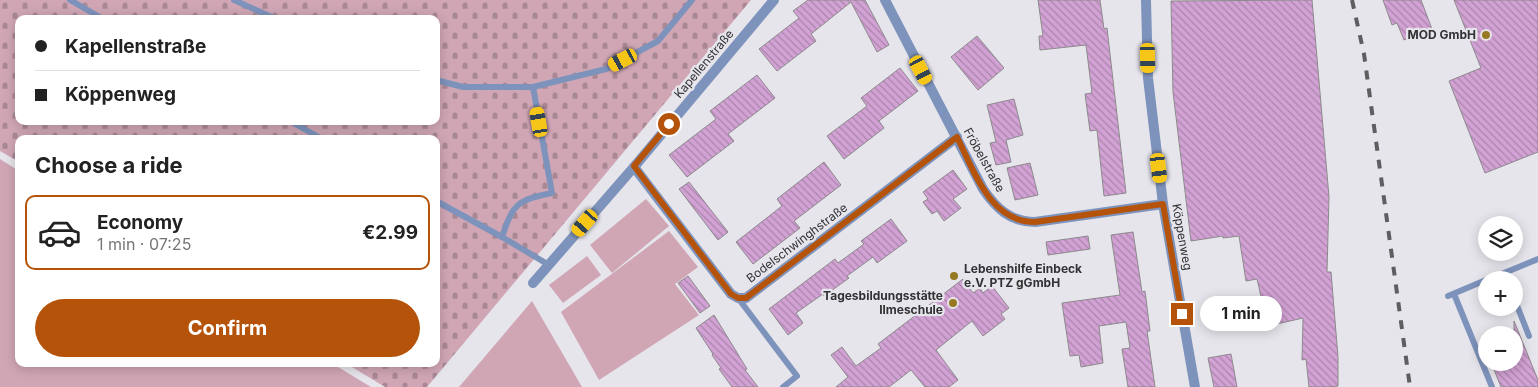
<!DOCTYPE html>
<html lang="en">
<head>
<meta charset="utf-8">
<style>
  :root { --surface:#fff; --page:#f6f6f6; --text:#222; --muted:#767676; --line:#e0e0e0; --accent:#b45309 }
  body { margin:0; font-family:Inter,sans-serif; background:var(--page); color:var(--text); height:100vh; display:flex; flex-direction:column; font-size:19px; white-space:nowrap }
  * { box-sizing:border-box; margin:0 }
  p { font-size:16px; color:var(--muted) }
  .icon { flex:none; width:28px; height:28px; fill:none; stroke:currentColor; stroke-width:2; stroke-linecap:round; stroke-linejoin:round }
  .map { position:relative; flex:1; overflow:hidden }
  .sheet { position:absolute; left:15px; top:135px; width:425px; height:232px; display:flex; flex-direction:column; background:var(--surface); border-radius:10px; box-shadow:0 2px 12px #0003 }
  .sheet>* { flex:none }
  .guide { position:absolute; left:15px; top:15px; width:425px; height:110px; border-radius:10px; box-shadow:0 2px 12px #0003; display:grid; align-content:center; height:110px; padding:0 20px; background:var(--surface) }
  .tools { position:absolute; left:1478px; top:216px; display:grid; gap:10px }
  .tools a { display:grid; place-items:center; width:45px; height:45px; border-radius:50%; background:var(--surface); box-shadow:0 2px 12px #0003; font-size:25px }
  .end { position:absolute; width:22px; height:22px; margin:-11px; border:6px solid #b45309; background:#fff; box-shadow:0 0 0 2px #fff }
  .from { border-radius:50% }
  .bubble { position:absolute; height:35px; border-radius:18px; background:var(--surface); box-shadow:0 2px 12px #0003; font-size:16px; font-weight:700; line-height:35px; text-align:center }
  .car { position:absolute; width:15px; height:30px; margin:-15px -8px; border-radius:6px; box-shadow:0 0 4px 1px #0007; background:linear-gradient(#f5c518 24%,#345 0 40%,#f5c518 0 76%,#345 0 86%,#f5c518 0) }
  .guide b { display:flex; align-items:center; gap:18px; height:48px; font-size:19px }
  .guide b+b { border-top:1px solid var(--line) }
  .guide i { width:12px; height:12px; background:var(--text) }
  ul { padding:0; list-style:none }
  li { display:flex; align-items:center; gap:15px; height:75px; margin:0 10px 8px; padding:0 10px; border:2px solid transparent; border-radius:10px }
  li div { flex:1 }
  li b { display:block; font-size:19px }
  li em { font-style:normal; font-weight:700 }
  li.on { border-color:var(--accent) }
  li>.icon { width:45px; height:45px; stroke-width:1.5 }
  h2 { padding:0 20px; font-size:22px; line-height:60px }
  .primary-button { display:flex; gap:10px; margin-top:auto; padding:10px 20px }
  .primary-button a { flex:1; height:58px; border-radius:30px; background:var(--accent); color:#fff; font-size:20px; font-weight:700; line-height:58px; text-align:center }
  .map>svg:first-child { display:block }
  .green { fill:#d0a6b5 }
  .cemetery { fill:url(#cemetery-stones); fill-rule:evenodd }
  .building { fill:url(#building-back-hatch); stroke:#8d898d }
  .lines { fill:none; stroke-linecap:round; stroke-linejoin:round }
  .lane { stroke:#7e93bc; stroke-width:6 }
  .street { stroke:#7e93bc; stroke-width:10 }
  .rail { stroke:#5e5d60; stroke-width:4; stroke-dasharray:9 9; stroke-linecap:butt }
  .route { stroke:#b45309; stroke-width:6 }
  .poi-dot { fill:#977922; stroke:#e6e5eb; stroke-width:2 }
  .labels { text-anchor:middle; stroke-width:4.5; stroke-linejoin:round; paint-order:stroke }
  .poi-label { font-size:12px; font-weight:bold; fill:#323234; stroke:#e6e5eb; text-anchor:end }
  .street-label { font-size:12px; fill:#323234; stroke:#e6e5eb }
</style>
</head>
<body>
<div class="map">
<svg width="1538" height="387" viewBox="0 0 1538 387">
  <defs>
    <pattern id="cemetery-stones" width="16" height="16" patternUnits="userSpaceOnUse" patternTransform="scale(1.25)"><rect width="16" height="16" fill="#d0a6b5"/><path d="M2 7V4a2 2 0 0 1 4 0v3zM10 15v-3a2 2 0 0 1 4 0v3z" fill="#a98894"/></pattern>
    <pattern id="building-back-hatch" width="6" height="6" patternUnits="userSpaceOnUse" patternTransform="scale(1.25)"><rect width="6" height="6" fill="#d2a2d4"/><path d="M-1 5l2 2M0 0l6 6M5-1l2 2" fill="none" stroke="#ab85ad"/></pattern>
  </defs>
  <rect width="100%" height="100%" fill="#e6e5eb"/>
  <g class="green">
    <polygon points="0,159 19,171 19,364 333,364 371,387 0,387"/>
    <polygon points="646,199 669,226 612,273 590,245"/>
    <polygon points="669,231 698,267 675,284 699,315 599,380 561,312"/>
    <polygon points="587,256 601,275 563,303 549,285"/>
    <polygon points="532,301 582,387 459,387"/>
  </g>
  <path class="cemetery" d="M0,0H751L427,387H385L347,364H436V139H19V162L0,151ZM19,19H436V121H19Z"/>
  <g class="building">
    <polygon points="808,0 865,0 889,45 877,52 851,2 811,34 816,41 777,71 759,49 799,18 793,11"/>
    <polygon points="1038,0 1100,0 1104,29 1107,28 1126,193 1104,196 1097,130 1090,131 1085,94 1092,93 1086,45 1040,50 1039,36 1043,36"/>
    <polygon points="1312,0 1329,197 1327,272 1331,272 1338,357 1338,386 1328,387 1309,387 1306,359 1302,360 1303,318 1268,326 1257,279 1246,281 1239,236 1223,238 1223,236 1191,241 1173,92 1171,1"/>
    <polygon points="1383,0 1421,0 1432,29 1404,40 1397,23 1392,25"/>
    <polygon points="1454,0 1538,0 1538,152 1485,173 1449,81 1481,68"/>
    <polygon points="977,36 1004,68 978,90 951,57"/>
    <polygon points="900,68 918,91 879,121 884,128 844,159 827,136 867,106 861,98"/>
    <polygon points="757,75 775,98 728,134 734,141 687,177 669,155 716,119 710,111"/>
    <polygon points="1014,99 1023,135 1006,140 1011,162 996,165 990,143 996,142 987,105"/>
    <polygon points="824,162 841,185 794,221 800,228 753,264 736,242 782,206 777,199"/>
    <polygon points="1030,163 1038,195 1015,200 1007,168"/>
    <polygon points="953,170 967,189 953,199 961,208 944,221 937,211 932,214 923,202 928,199 923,192"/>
    <polygon points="689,182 728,232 718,240 679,189"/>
    <polygon points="891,219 907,241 877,263 873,257 847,276 849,278 824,296 823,294 796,313 803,323 788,335 769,309 835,259 838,263 864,244 861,241"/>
    <polygon points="1133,232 1142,292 1145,291 1150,331 1147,331 1155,387 1128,387 1122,349 1130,348 1126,322 1099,326 1103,363 1081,367 1079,355 1070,356 1062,303 1120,295 1111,235"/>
    <polygon points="1088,236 1090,249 1048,255 1046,242"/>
    <polygon points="688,276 710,306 700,313 678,283"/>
    <polygon points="963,279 973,293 980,288 983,293 992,286 1009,308 1001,314 1005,319 983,336 972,321 936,350 958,380 949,387 925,387 911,370 889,387 836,387 848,377 831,355 842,347 856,366 881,348 878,344"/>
    <polygon points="714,315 747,369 745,370 758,387 732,387 719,369 721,368 712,355 713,354 696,328"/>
    <polygon points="1514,321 1538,380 1538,387 1501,387 1491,362 1514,362"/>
    <polygon points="1231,354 1237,387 1214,387 1208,358"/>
  </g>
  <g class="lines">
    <g class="lane">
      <polyline points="70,0 103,19"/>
      <polyline points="234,0 276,19"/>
      <polyline points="436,80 463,87 533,87 606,69 658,41 692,0"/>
      <polyline points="290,121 322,139"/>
      <polyline points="436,201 502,237 549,265"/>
      <path d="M502,237C513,204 517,200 552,193L533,87"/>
      <polyline points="1487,280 1538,259"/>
      <polyline points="1454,294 1492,387"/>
      <polyline points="1448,296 1486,280"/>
      <polyline points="738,298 797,376 783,387"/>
      <polyline points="1514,298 1529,336"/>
    </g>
    <g class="street">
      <path d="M885,0L983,189C996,208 1010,222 1035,222L1163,204"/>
      <polyline points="1146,0 1148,78 1163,204 1195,387"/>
      <polyline points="634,167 731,294 738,298 746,298 957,137"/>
      <polyline points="533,283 634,167 774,0"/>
    </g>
    <polyline class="rail" points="1352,0 1364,54 1410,387"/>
  </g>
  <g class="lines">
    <path class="route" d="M669,124L634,166L731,294L738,298H746L957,137C974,171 990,222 1035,222L1163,204L1182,314"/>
  </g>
  <g class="poi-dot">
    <circle cx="1486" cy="35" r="5"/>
    <circle cx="954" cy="276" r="5"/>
    <circle cx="953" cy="303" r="5"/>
  </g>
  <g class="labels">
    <g class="poi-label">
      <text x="1476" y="39">MOD GmbH</text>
      <text x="964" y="273" text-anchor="start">Lebenshilfe Einbeck<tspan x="964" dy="14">e.V. PTZ gGmbH</tspan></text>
      <text x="943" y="300">Tagesbildungsstätte<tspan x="943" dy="14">Ilmeschule</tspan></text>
    </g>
    <g class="street-label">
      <text transform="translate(704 64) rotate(-50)" y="4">Kapellenstraße</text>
      <text transform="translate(984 160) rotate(61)" y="4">Fröbelstraße</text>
      <text transform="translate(1182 237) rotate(80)" y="4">Köppenweg</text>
      <text transform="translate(797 243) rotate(-37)" y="4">Bodelschwinghstraße</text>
    </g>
  </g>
</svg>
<div class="tools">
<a><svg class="icon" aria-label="layers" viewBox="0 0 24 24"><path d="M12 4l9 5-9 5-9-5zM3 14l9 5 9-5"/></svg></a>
<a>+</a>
<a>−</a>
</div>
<i class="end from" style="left:669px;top:124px"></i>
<i class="end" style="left:1182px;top:314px"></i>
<div class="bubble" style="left:1200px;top:296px;width:82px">1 min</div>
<i class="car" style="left:1148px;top:58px;rotate:179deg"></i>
<i class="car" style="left:623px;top:60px;rotate:242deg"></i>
<i class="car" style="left:921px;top:70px;rotate:152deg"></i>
<i class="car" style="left:539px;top:122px;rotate:350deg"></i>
<i class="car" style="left:1159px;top:168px;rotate:173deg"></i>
<i class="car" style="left:585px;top:223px;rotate:221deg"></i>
<div class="guide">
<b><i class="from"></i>Kapellenstraße</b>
<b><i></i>Köppenweg</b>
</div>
<section class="sheet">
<h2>Choose a ride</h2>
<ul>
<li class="on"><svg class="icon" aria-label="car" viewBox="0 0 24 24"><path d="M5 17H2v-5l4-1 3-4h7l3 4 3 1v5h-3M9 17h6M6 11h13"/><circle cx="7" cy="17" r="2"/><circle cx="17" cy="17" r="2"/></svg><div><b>Economy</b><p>1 min · 07:25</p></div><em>€2.99</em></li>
</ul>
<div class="primary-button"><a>Confirm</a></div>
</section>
</div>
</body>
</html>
